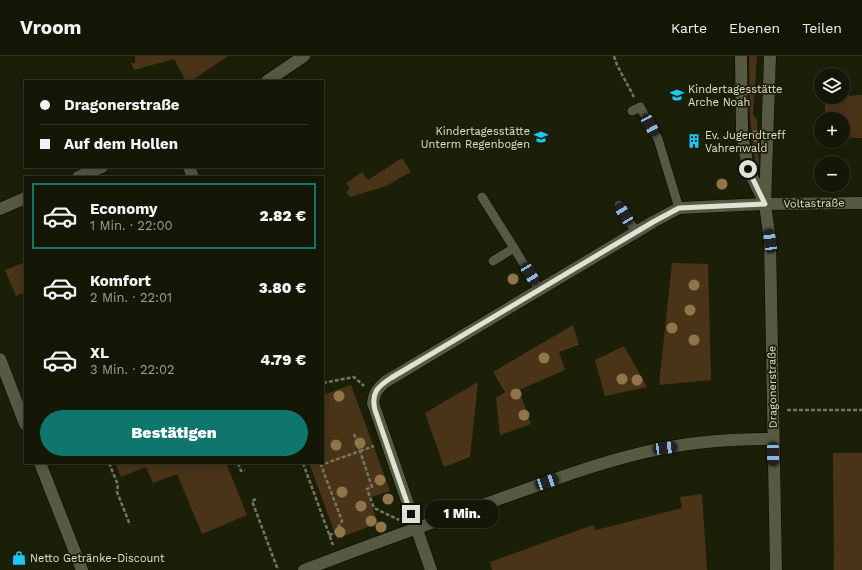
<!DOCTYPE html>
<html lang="de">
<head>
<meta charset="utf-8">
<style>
  :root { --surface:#151706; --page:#1e2010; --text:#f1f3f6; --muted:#9d9f9b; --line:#343628; --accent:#0f766e }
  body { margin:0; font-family:"Work Sans",sans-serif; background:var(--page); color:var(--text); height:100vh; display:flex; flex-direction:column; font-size:15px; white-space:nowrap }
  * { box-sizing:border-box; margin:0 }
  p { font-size:13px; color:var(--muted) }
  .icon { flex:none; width:22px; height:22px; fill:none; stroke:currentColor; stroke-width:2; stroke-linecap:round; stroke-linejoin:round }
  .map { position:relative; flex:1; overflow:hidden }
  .sheet { position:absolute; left:24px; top:120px; width:300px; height:288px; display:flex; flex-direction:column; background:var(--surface); border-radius:0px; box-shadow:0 2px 10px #0003,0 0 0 1px var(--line) }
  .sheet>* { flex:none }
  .guide { position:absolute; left:24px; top:24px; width:300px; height:88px; border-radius:0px; box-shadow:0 2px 10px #0003,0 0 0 1px var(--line); display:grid; align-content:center; height:88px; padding:0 16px; background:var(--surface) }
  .controls { position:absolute; left:814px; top:12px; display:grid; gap:8px }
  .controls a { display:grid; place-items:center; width:36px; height:36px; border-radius:50%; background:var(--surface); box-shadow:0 2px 10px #0003,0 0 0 1px var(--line); font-size:20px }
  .end { position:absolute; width:18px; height:18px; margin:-9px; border:5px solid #e0e2d4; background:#111; box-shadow:0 0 0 2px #111 }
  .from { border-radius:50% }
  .bubble { position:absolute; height:28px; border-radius:14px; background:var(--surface); box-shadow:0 2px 10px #0003,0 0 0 1px var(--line); font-size:13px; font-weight:800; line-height:28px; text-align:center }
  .car { position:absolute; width:12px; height:24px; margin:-12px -6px; border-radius:5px; box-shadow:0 0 3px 1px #0007; background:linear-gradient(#222 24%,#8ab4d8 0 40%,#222 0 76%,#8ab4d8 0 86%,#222 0) }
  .guide b { display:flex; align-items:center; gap:14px; height:38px; font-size:15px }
  .guide b+b { border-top:1px solid var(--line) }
  .guide i { width:10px; height:10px; background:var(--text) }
  ul { padding:7px 0 0; list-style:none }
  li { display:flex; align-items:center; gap:12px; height:66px; margin:0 8px 6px; padding:0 8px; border:2px solid transparent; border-radius:0px }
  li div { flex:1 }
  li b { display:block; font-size:15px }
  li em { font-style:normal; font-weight:800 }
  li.active { border-color:var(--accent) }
  li>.icon { width:36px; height:36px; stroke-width:1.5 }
  .action { display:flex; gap:8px; margin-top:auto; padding:8px 16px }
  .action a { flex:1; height:46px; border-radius:24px; background:var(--accent); color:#fff; font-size:16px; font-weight:800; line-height:46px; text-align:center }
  header { display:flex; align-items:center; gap:24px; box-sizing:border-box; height:56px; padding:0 20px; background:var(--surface); border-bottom:1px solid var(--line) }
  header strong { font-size:19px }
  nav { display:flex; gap:22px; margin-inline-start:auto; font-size:14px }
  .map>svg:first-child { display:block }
  .green { fill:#493418 }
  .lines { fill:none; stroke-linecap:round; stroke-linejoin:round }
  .service-casing { stroke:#070800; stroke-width:10 }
  .minor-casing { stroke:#070800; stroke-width:13 }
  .tertiary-casing { stroke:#070800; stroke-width:13 }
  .path { stroke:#737663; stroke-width:2.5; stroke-dasharray:4 2; stroke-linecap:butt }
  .service { stroke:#575a42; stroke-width:9 }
  .minor { stroke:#575a42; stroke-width:12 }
  .tertiary { stroke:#575a42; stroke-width:12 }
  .tree { fill:#907548 }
  .route { stroke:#e0e2d4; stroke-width:5 }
  .labels { text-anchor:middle; stroke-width:3.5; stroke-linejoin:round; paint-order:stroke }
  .poi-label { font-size:11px; fill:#e0e2d4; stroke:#1c1f08; text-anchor:start }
  .street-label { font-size:11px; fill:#e0e2d4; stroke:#1c1f08 }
</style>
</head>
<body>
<header>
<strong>Vroom</strong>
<nav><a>Karte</a><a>Ebenen</a><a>Teilen</a></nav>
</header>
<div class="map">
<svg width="862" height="514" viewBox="0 0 862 514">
  <rect width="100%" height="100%" fill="#1c1f08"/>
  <g class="green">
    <polygon points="135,0 228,0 191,25 186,25 174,3 134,14 131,7 135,7"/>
    <polygon points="749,0 757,0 753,58 757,64 759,112 756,113 750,62"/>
    <polygon points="862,39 862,82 843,82 843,63 825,63 825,41"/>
    <polygon points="402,102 411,116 386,130 350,141 346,136 350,133 346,127 362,116 368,124"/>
    <polygon points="25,206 25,236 16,240 5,214"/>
    <polygon points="672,207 708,208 711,324 659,329"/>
    <polygon points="573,269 579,289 559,296 565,314 519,334 531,368 500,379 496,342 505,336 493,316"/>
    <polygon points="624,290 647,331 605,340 595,304"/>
    <polygon points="478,326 470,401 444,411 425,357"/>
    <polygon points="351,329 390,435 369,442 378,467 337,483 309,407 323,407 323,339"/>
    <polygon points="833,397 862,397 862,514 834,514 834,513"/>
    <polygon points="115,407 226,407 247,459 202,478 177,418 153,427 146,411 121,421"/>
    <polygon points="702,438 707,514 492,514 490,506 593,469 596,474 682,452 680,441"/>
  </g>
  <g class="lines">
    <defs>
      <g id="service">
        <polyline points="632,55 640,51 658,83 679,152"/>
        <polyline points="482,141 514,192"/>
        <polyline points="619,149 636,176"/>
        <polyline points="493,205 514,192 539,233"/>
      </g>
      <g id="minor">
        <polyline points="267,25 304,0"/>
        <polyline points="189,111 193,121"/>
        <polyline points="78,121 102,111"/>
        <polyline points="0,153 25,142"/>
        <polyline points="0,303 25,368"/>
        <polyline points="40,407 82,514"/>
        <path d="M304,514C367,490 430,467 494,445C550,425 606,403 665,392C701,385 737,383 773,383"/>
        <path d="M431,514L373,347C374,337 378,332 385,326L653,166L679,152L765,148L862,147"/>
      </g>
      <g id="tertiary">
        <polyline points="741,0 742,76 748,113 765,147"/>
        <polyline points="770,0 765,148 770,185 776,514"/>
      </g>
    </defs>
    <use href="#service" class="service-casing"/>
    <use href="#minor" class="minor-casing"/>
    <use href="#tertiary" class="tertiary-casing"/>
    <g class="path">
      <polyline points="614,0 617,9 634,41"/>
      <polyline points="323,327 354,321 364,330"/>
      <polyline points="787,354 862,354"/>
      <polyline points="354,378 360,395 374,390"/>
      <polyline points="109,407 118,429 117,436 130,469"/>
      <polyline points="238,407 241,415 245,414"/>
      <polyline points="303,407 333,489"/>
      <polyline points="256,443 252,445 278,514"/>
      <polyline points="329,479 335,477 342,465 321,409 360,395 372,431 367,433 374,452 399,464"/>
    </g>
    <use href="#service" class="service"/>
    <use href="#minor" class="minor"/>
    <use href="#tertiary" class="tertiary"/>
  </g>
  <g class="tree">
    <circle cx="755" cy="80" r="5.5"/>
    <circle cx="722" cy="128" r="5.5"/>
    <circle cx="513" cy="223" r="5.5"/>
    <circle cx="694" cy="229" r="5.5"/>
    <circle cx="690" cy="254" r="5.5"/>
    <circle cx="672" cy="272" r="5.5"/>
    <circle cx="694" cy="284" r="5.5"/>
    <circle cx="544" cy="302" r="5.5"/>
    <circle cx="622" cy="323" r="5.5"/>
    <circle cx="637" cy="324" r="5.5"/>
    <circle cx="516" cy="338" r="5.5"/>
    <circle cx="339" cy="340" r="5.5"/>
    <circle cx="524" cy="359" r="5.5"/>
    <circle cx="360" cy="387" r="5.5"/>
    <circle cx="336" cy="389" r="5.5"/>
    <circle cx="380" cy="424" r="5.5"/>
    <circle cx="342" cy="436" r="5.5"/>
    <circle cx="388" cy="443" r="5.5"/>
    <circle cx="361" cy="450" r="5.5"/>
    <circle cx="371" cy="465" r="5.5"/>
    <circle cx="381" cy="471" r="5.5"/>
    <circle cx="340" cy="476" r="5.5"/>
  </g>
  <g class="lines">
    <path class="route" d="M411,458L375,354C371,337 377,331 391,322L653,166L679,152L765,148L748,113"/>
  </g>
  <defs>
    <symbol id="school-bare" viewBox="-9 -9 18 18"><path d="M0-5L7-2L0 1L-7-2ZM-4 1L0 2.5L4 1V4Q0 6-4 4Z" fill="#18cafc" stroke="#1c1f08" stroke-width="2.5" paint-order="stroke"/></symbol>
    <symbol id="building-bare" viewBox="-9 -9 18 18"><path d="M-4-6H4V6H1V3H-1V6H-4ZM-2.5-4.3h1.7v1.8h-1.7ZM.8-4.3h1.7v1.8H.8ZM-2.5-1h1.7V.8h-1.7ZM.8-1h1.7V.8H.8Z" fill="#18cafc" stroke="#1c1f08" stroke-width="2.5" paint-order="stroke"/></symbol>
    <symbol id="shop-bare" viewBox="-9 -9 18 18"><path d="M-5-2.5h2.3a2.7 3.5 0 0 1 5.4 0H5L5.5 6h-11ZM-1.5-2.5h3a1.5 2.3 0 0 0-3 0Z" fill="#18cafc" stroke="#1c1f08" stroke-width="2.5" paint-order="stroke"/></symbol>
  </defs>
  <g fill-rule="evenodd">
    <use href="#school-bare" x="667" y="29" width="20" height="20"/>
    <use href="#school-bare" x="531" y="71" width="20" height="20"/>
    <use href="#building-bare" x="684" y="75" width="20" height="20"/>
    <use href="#shop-bare" x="9" y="492" width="20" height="20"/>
  </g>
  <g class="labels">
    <g class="poi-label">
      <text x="688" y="37">Kindertagesstätte<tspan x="688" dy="13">Arche Noah</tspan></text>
      <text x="530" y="79" text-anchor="end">Kindertagesstätte<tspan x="530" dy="13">Unterm Regenbogen</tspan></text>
      <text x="705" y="83">Ev. Jugendtreff<tspan x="705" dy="13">Vahrenwald</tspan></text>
      <text x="30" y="506">Netto Getränke-Discount</text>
    </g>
    <g class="street-label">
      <text transform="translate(814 147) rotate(-1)" y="4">Voltastraße</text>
      <text transform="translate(772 331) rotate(-91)" y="4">Dragonerstraße</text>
    </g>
  </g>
</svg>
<div class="controls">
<a><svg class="icon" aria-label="layers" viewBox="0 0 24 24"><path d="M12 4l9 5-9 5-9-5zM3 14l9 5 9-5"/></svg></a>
<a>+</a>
<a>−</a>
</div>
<i class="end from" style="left:748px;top:113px"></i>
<i class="end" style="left:411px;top:458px"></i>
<div class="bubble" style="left:425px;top:444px;width:74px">1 Min.</div>
<i class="car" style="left:650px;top:69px;rotate:151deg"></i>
<i class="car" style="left:624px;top:158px;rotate:329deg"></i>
<i class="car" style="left:770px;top:185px;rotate:352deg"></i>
<i class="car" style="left:530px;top:218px;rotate:148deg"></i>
<i class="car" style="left:665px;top:392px;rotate:83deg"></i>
<i class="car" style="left:773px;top:398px;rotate:179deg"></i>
<i class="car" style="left:547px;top:426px;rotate:71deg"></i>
<div class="guide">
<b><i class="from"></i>Dragonerstraße</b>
<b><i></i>Auf dem Hollen</b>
</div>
<section class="sheet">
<ul>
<li class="active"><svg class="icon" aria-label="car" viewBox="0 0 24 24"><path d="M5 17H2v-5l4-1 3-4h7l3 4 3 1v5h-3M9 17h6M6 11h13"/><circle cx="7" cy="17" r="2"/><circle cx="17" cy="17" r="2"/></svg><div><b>Economy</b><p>1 Min. · 22:00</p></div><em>2.82 €</em></li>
<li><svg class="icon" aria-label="car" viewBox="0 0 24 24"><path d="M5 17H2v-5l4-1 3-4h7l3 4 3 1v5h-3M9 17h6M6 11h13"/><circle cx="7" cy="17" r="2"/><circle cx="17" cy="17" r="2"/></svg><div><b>Komfort</b><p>2 Min. · 22:01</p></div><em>3.80 €</em></li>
<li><svg class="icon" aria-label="car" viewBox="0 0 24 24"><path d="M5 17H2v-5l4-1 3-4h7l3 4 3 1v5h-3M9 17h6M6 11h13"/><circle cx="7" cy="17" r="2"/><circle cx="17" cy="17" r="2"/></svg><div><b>XL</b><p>3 Min. · 22:02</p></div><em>4.79 €</em></li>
</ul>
<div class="action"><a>Bestätigen</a></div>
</section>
</div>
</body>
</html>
